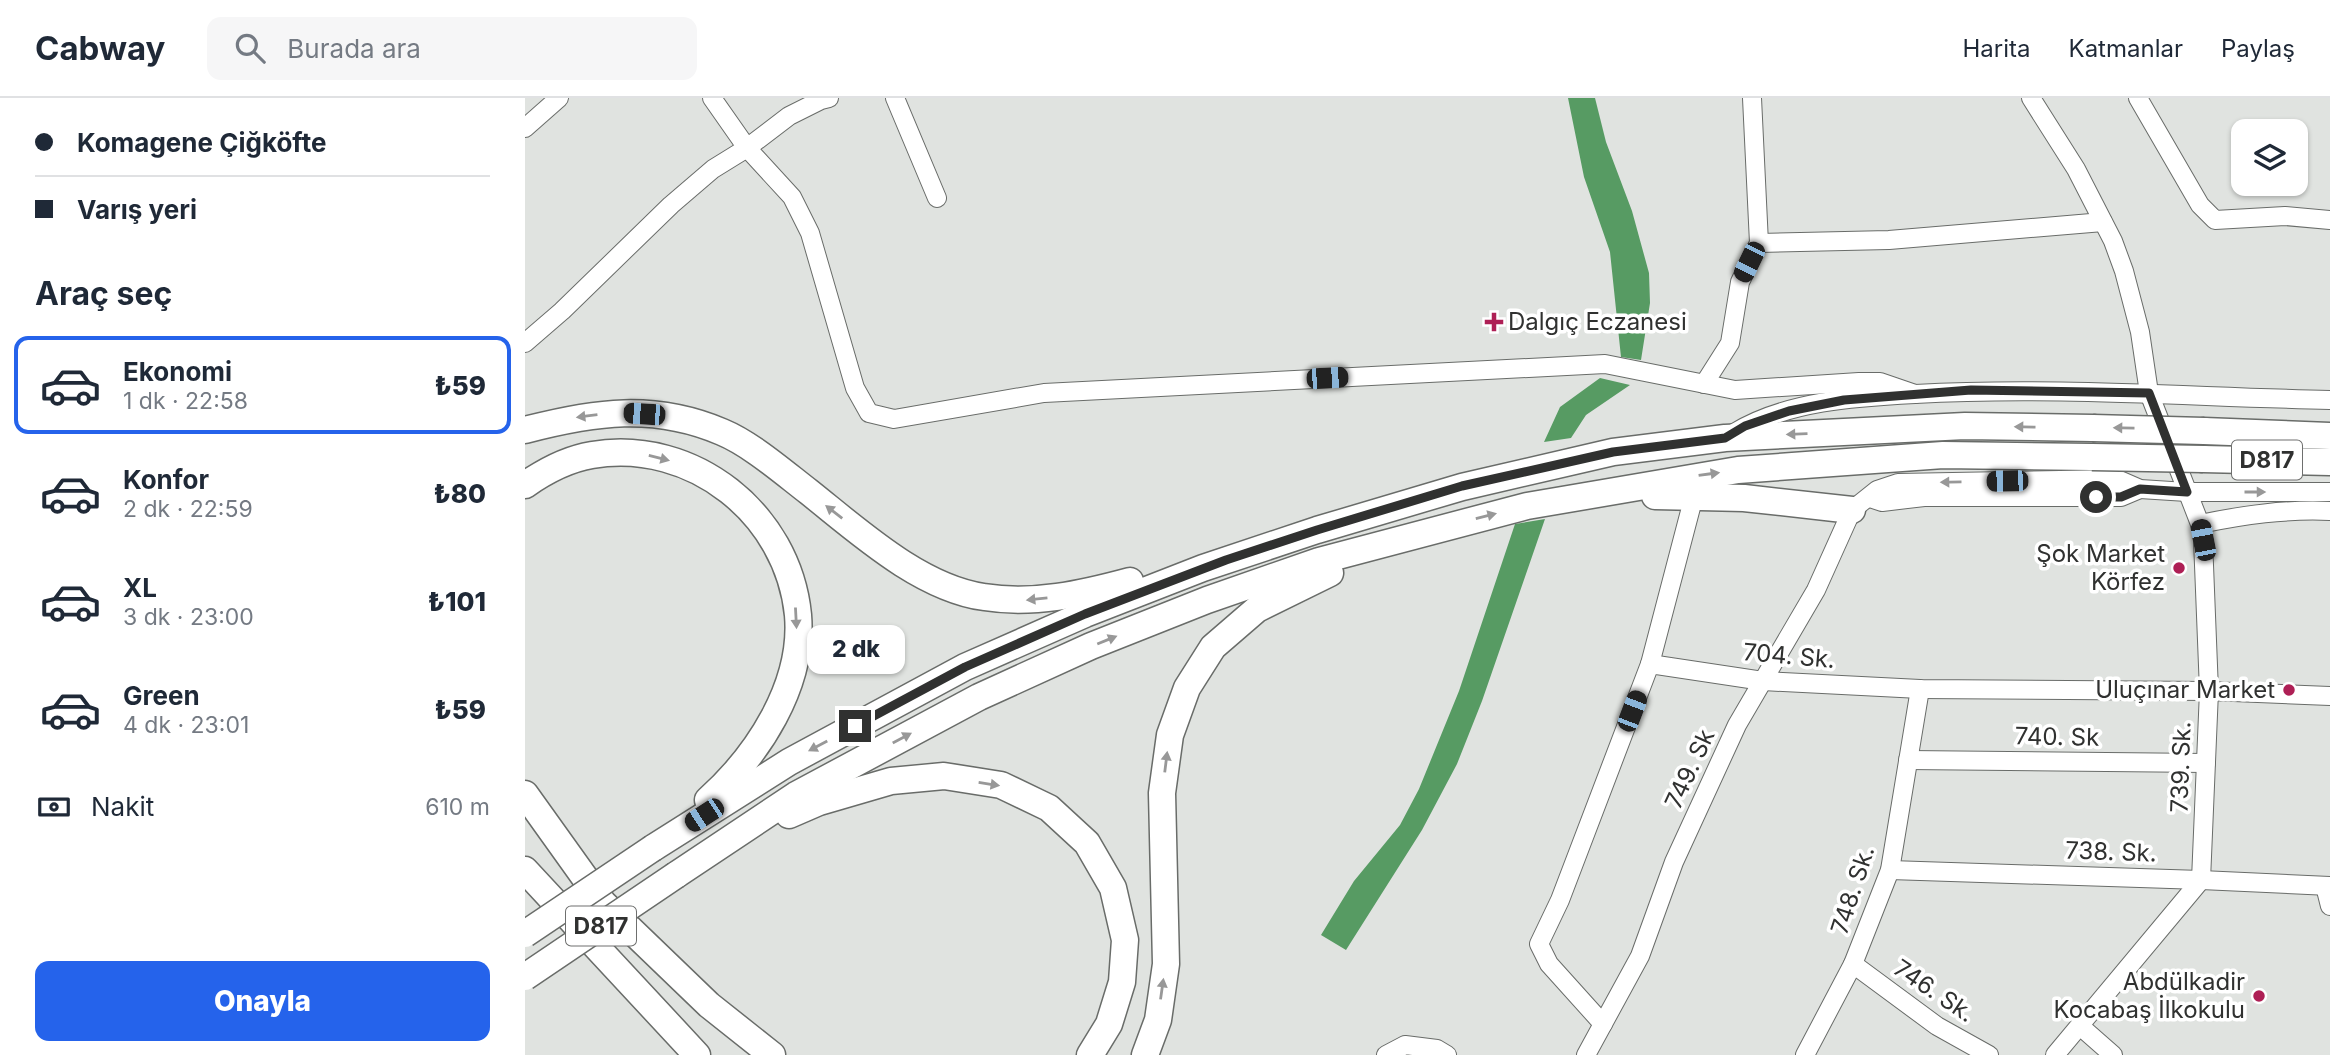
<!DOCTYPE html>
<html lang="tr">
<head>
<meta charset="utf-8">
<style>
  :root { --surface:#fff; --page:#f6f6f7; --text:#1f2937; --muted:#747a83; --line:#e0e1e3; --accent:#2563eb }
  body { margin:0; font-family:Inter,sans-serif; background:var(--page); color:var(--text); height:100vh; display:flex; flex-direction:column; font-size:26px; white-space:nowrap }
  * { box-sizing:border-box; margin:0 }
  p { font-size:23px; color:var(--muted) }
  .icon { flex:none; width:38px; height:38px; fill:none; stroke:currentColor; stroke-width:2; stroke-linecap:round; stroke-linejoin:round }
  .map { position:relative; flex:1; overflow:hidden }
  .sheet { display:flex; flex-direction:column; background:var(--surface); width:525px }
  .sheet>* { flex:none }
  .guide { display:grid; align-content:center; height:154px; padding:0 35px; background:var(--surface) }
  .controls { position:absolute; left:1706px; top:21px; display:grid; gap:14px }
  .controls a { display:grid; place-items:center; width:77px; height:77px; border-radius:14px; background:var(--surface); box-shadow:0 2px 5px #0004; font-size:35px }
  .end { position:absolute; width:32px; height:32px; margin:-16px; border:9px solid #303130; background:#fff; box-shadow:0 0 0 4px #fff }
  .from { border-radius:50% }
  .bubble { position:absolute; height:49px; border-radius:14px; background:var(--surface); box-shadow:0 2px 5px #0004; font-size:23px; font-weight:800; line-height:49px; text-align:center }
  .car { position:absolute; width:21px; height:42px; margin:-21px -10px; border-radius:9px; box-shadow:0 0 5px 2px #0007; background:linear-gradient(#222 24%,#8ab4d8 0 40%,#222 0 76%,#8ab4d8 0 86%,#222 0) }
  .guide b { display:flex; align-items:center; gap:24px; height:66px; font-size:26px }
  .guide b+b { border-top:2px solid var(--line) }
  .guide i { width:18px; height:18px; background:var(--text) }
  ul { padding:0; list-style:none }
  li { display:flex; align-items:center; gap:21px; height:98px; margin:0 14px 10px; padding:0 21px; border:4px solid transparent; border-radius:14px }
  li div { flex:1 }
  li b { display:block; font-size:26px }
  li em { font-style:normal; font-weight:800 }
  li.current { border-color:var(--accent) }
  li>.icon { width:63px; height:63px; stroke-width:1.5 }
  h2 { padding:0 35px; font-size:32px; line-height:84px }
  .pay { display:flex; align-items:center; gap:18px; height:77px; padding:0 35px; font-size:26px }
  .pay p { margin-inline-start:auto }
  .button { display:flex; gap:14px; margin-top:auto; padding:14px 35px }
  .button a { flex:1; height:80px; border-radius:14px; background:var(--accent); color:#fff; font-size:28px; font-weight:800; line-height:80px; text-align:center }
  header { display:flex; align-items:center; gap:42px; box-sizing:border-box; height:98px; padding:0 35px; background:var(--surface); border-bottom:2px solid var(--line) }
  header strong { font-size:33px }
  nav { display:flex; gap:38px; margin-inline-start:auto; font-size:24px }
  .search { width:490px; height:63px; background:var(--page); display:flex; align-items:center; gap:18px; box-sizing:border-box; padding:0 24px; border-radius:14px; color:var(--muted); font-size:26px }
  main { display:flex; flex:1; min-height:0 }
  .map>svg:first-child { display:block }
  .water { fill:#579b63 }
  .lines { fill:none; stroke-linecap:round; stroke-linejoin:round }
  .minor-casing { stroke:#696c69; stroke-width:20 }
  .highway-casing { stroke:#696c69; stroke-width:29 }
  .minor { stroke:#fff; stroke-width:18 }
  .highway { stroke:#fff; stroke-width:26 }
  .highway-bridge-casing { stroke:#696c69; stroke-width:29; stroke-linecap:butt }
  .highway-bridge { stroke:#fff; stroke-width:26 }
  .oneway { fill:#989898 }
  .route { stroke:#303130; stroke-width:9 }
  .poi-dot { fill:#ae1f55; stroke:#fff; stroke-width:2.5 }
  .labels { text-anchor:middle; stroke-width:7; stroke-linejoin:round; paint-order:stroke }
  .shield { fill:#fff; stroke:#6e6f6e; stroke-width:2 }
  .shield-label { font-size:23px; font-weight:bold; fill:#303130 }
  .poi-label { font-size:24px; fill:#303130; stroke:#fff; text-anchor:end }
  .street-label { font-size:24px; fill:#303130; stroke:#fff }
</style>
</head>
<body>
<header>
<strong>Cabway</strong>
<div class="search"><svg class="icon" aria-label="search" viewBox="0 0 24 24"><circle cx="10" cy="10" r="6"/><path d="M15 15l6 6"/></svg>Burada ara</div>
<nav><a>Harita</a><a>Katmanlar</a><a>Paylaş</a></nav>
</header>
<main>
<section class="sheet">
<div class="guide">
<b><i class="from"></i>Komagene Çiğköfte</b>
<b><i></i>Varış yeri</b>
</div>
<h2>Araç seç</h2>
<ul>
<li class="current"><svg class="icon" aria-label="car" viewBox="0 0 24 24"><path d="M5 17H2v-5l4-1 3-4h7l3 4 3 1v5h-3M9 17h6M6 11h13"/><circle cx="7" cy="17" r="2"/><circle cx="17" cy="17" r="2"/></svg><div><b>Ekonomi</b><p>1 dk · 22:58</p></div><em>₺59</em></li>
<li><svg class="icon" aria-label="car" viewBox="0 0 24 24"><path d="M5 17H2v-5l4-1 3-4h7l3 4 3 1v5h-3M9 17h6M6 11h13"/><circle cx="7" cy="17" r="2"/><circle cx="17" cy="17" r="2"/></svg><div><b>Konfor</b><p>2 dk · 22:59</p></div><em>₺80</em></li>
<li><svg class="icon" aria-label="car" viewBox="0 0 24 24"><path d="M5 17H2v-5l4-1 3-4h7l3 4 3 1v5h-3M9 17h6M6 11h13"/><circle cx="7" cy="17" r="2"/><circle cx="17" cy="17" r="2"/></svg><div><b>XL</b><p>3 dk · 23:00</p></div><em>₺101</em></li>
<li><svg class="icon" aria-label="car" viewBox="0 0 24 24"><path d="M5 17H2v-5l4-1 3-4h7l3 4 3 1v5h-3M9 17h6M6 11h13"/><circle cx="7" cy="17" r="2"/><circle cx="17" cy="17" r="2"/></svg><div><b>Green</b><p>4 dk · 23:01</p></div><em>₺59</em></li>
</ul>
<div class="pay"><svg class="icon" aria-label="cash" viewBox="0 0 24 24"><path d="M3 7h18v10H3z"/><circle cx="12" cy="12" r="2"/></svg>Nakit<p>610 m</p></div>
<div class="button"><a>Onayla</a></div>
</section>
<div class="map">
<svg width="1805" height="957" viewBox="0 0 1805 957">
  <rect width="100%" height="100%" fill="#e0e3e0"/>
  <g class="water">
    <polygon points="1043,0 1070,0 1081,44 1107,113 1124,175 1125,205 1116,262 1096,259 1085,154 1059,79"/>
    <polygon points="1075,280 1105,287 1061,317 1046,340 1019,344 1035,309"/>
    <polygon points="1020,421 957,603 932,666 897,732 821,852 796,837 829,783 875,727 894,691 934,593 990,426"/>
  </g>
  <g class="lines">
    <defs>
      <g id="minor">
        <polyline points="187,0 222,50 267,99 285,135 330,290 344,315 369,321 519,295 1080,266 1210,292 1334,284 1355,284 1390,296"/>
        <polyline points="370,0 412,100"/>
        <polyline points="1506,0 1551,71 1588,143 1599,173 1615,234 1624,295 1675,426 1678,442 1684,593 1676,782 1530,957"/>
        <polyline points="1613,0 1675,107 1690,122 1760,118 1805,122"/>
        <polyline points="0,30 34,0"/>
        <polyline points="1234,145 1364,142 1578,124"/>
        <polyline points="0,245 37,213 146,107 188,71 222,50 264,18 296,2 304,0"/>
        <polyline points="1179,286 1205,245 1215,184 1234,145 1227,0"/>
        <path d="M1209,335C1261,303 1331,299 1390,296C1529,288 1666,299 1805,302"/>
        <polyline points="1345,400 1357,404 1399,399 1596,399 1615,391"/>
        <path d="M1675,426C1719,417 1760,411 1805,413"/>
        <polyline points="1125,566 1169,398"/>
        <polyline points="1383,662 1681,665"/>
        <polyline points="1365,772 1676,782 1805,788"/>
        <polyline points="1800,788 1805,808"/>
        <polyline points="1328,866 1412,928 1464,957"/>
        <polyline points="1078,926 1024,866 1014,846 1035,802 1125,566 1238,583 1395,591 1684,593 1805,598"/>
        <polyline points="1555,928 1588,957"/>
        <polyline points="861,957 880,947 912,951 922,957"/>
        <polyline points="1061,957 1115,858 1149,764 1212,627 1291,492 1327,412 1352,392 1373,385 1592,381 1615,391 1662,394 1805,394"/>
        <polyline points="1280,957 1328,866 1365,772 1395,591"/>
      </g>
      <g id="highway">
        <path d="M0,332C69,314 129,305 197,334C226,346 258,374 284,394C333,433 395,490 459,499C508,507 557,496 605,483"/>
        <polyline points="1679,333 1805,338"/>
        <polyline points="1678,361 1805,364"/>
        <path d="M0,387C20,373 43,361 67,357C168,340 263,416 273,517C279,587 233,657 183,702"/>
        <polyline points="1130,398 1219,400 1327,412"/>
        <polyline points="0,696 78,805 184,907 247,957"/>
        <polyline points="264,717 294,704 366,683 419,678 476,687 524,710 562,745 588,790 600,842 597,884 584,926 565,957"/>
        <polyline points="128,750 264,664 440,569 560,516 678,470 792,432 937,389 1088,354 1200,340 1440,328 1568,330"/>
        <polyline points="0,772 172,957"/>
        <polyline points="151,777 271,697 454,599 566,548 682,502 794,463 1002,408 1213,372 1418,357 1567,359"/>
        <polyline points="620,957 633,922 641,866 637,695 645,637 662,590 688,549 732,511 805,475"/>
      </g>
    </defs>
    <use href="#minor" class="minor-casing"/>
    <use href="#highway" class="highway-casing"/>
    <use href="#minor" class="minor"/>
    <use href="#highway" class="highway"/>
    <defs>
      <g id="highway-bridge">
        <polyline points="1568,330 1679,333"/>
        <polyline points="1567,359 1678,361"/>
        <polyline points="0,836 128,750"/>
        <polyline points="0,879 151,777"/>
      </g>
    </defs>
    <use href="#highway-bridge" class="highway-bridge-casing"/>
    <use href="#highway-bridge" class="highway-bridge"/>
  </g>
  <defs><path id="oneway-solid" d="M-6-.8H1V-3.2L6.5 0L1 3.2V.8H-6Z" transform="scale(1.75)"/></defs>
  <g class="oneway">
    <use href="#oneway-solid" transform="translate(62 318) rotate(173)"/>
    <use href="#oneway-solid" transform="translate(1500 329) rotate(-179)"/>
    <use href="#oneway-solid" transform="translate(1599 330) rotate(-179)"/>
    <use href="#oneway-solid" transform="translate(1272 336) rotate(178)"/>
    <use href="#oneway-solid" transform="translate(134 360) rotate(14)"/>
    <use href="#oneway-solid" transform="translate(1184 376) rotate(-8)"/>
    <use href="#oneway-solid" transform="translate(1426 384) rotate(179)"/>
    <use href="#oneway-solid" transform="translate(1730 394)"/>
    <use href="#oneway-solid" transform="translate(309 414) rotate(-142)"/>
    <use href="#oneway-solid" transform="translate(961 418) rotate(-14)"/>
    <use href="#oneway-solid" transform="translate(512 501) rotate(174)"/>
    <use href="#oneway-solid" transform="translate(271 520) rotate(87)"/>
    <use href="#oneway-solid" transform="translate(582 542) rotate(-22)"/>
    <use href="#oneway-solid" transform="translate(377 640) rotate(-28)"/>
    <use href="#oneway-solid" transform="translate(293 648) rotate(152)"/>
    <use href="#oneway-solid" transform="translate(641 664) rotate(-83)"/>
    <use href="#oneway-solid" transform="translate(464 686) rotate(9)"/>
    <use href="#oneway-solid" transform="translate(637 891) rotate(-82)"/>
  </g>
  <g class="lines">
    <polyline class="route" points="330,628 440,569 560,516 701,462 792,432 937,388 1088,354 1200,340 1220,328 1264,313 1319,302 1446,292 1624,295 1662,394 1615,391 1596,399 1571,399"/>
  </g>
  <g class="poi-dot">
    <path d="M965.5 213.5h7v7h7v7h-7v7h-7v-7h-7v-7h7z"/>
    <circle cx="1654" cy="470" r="7"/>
    <circle cx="1764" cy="592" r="7"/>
    <circle cx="1734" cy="898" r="7"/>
  </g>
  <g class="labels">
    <g class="shield">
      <rect x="1707" y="342.5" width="70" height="39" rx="5"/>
      <rect x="41" y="808.5" width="70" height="39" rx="5"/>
    </g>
    <g class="shield-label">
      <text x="1742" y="370">D817</text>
      <text x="76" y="836">D817</text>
    </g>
    <g class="poi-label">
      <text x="983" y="232" text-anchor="start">Dalgıç Eczanesi</text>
      <text x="1640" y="464">Şok Market<tspan x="1640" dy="28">Körfez</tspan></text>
      <text x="1750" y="600">Uluçınar Market</text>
      <text x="1720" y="892">Abdülkadir<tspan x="1720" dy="28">Kocabaş İlkokulu</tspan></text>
    </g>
    <g class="street-label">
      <text transform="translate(1264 558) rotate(5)" y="8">704. Sk.</text>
      <text transform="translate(1532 639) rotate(1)" y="8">740. Sk</text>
      <text transform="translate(1656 669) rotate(-88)" y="8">739. Sk.</text>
      <text transform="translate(1165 671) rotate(-65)" y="8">749. Sk</text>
      <text transform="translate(1586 754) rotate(2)" y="8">738. Sk.</text>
      <text transform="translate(1328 792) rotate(-72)" y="8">748. Sk.</text>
      <text transform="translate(1409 893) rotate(34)" y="8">746. Sk.</text>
    </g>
  </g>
</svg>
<div class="controls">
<a><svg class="icon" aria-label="layers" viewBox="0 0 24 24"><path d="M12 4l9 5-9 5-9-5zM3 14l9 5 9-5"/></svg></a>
</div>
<i class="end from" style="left:1571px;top:399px"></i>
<i class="end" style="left:330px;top:628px"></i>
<div class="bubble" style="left:282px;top:527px;width:98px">2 dk</div>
<i class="car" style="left:1224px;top:164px;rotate:206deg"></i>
<i class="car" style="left:802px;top:280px;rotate:87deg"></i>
<i class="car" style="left:119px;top:316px;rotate:274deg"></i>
<i class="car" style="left:1482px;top:383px;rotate:269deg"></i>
<i class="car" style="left:1678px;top:442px;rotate:349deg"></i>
<i class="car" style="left:1107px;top:613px;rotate:21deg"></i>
<i class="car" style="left:179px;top:717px;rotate:237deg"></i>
</div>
</main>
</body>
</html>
